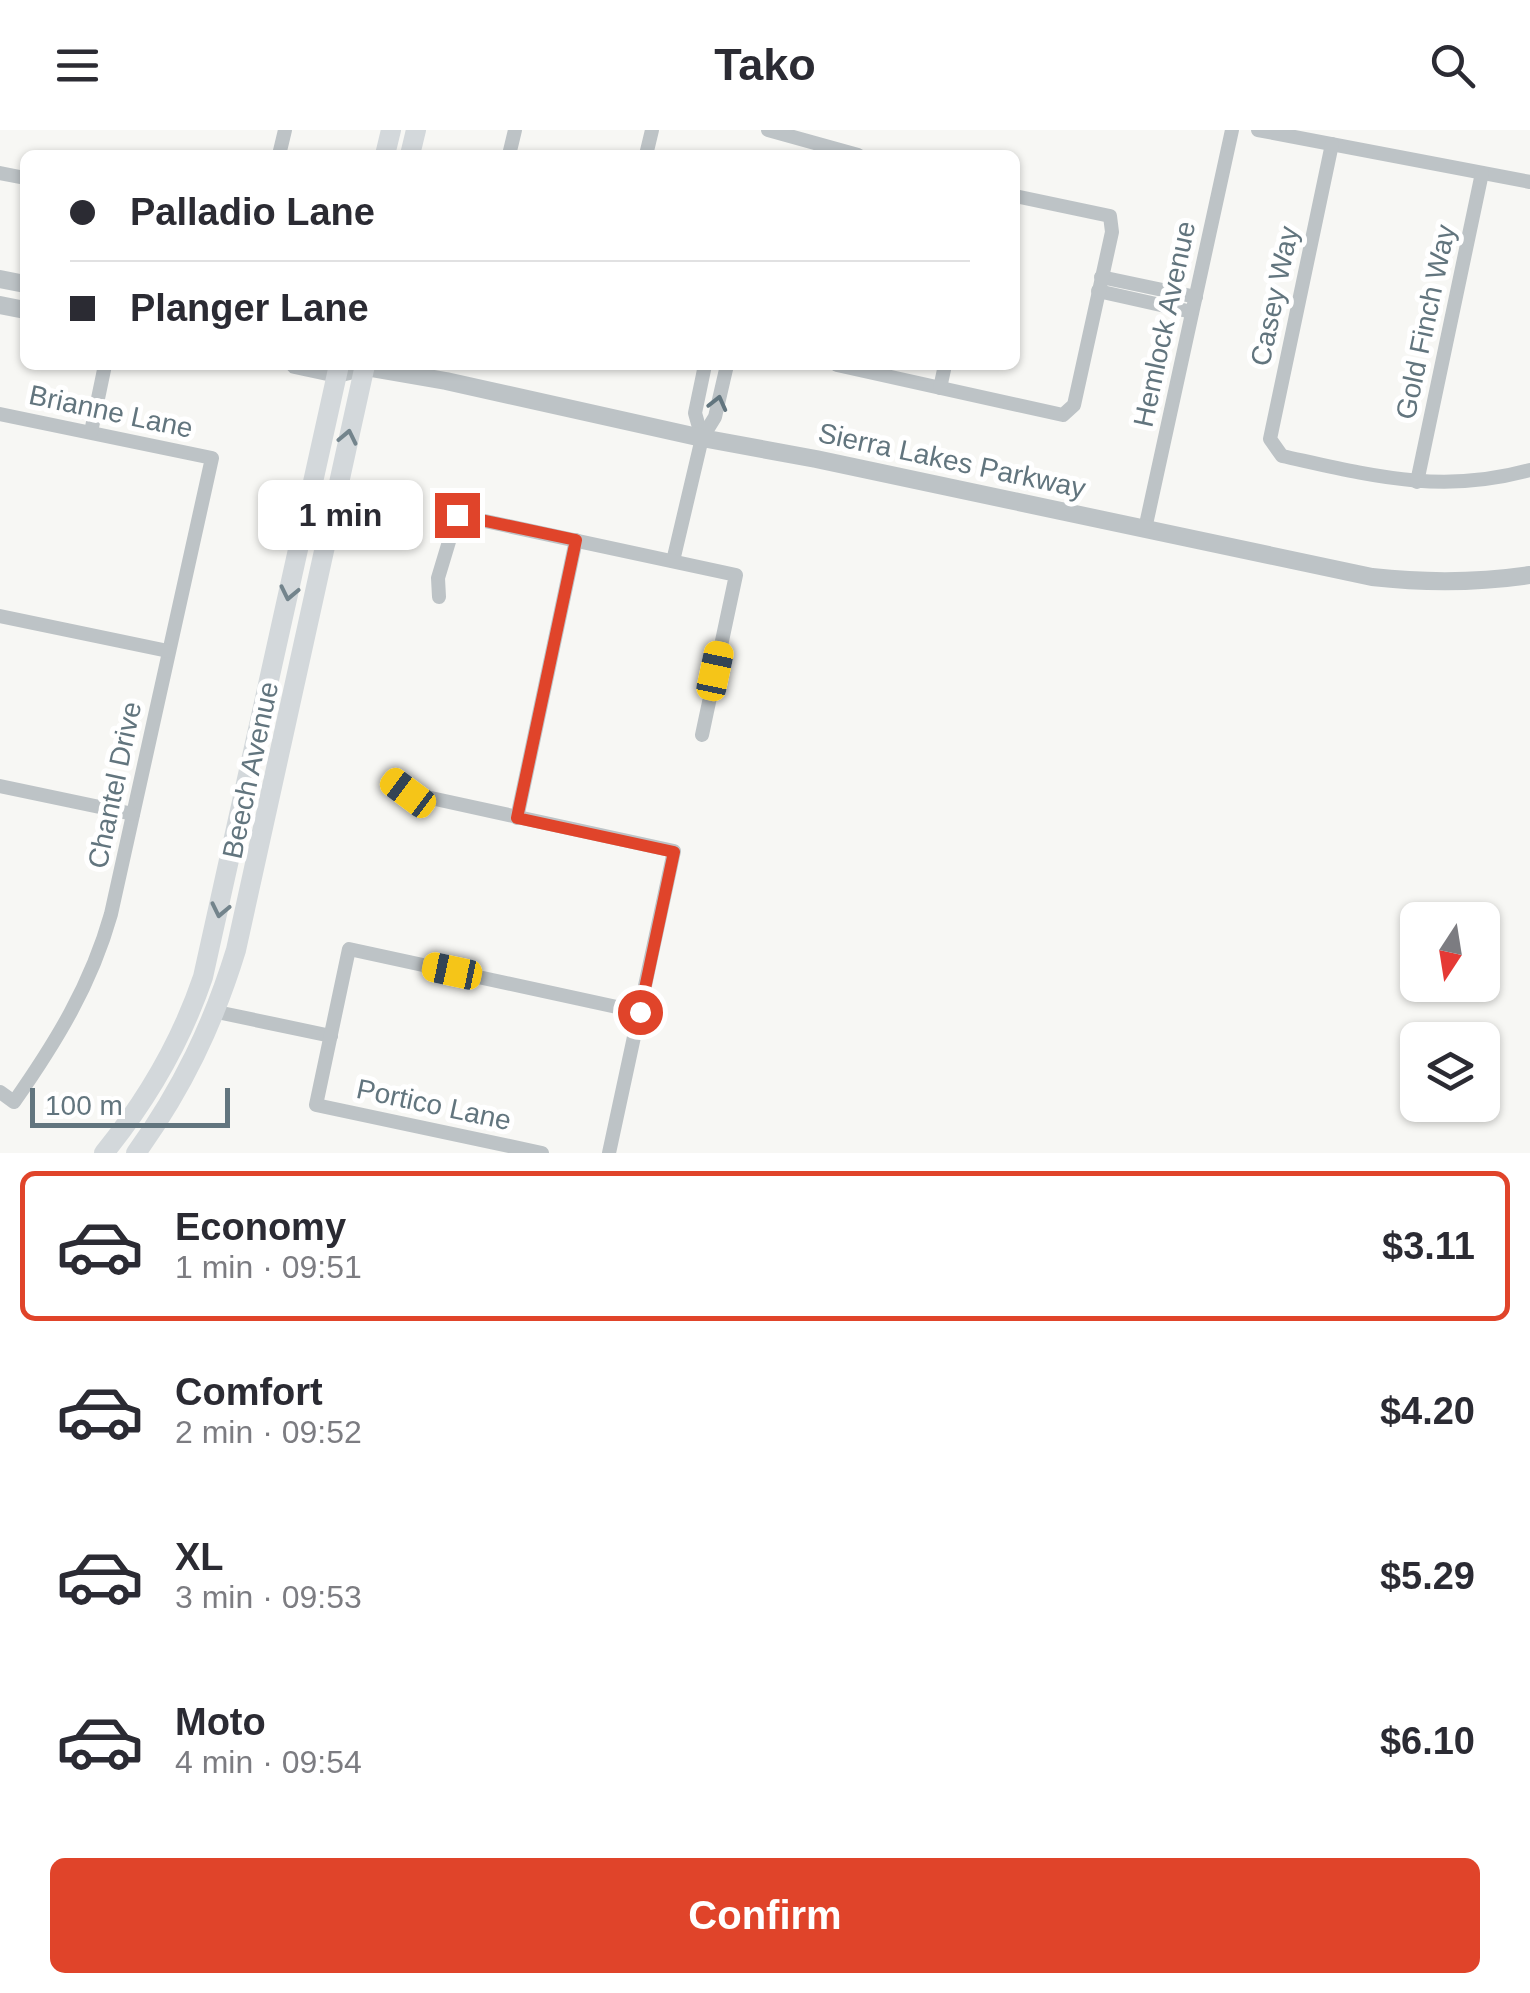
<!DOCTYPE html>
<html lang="en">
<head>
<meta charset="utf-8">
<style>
  :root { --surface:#fff; --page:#f2f2f3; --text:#2b2b33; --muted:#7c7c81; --line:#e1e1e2; --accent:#e0442a }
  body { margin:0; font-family:Helvetica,sans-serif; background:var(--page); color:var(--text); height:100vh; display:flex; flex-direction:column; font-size:38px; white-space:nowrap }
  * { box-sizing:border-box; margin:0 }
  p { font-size:32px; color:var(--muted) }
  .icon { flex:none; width:55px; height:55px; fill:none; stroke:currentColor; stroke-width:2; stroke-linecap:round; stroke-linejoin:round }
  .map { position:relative; height:1023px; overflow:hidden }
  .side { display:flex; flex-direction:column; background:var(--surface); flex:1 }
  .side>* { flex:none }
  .banner { position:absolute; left:20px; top:20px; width:1000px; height:220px; border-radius:15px; box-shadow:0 2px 8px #0004; display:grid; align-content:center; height:220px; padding:0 50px; background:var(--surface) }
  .needle { width:65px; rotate:192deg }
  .buttons { position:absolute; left:1400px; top:772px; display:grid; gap:20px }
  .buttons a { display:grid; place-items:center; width:100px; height:100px; border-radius:15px; background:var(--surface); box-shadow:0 2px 8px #0004; font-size:50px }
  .scale { position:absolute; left:30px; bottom:25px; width:200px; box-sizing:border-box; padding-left:10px; border:5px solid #62757e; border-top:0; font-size:28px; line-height:35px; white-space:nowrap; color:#62757e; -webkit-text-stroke:8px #fff; paint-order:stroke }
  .end { position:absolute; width:45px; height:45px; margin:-22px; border:12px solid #e0442a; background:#fff; box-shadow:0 0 0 5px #fff }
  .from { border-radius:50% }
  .bubble { position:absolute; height:70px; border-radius:15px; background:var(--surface); box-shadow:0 2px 8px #0004; font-size:32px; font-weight:700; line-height:70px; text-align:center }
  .car { position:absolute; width:30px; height:60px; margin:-30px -15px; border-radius:12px; box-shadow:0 0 8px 2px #0007; background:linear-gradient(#f5c518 24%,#345 0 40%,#f5c518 0 76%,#345 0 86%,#f5c518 0) }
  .banner b { display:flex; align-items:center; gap:35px; height:95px; font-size:38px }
  .banner b+b { border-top:2px solid var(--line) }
  .banner i { width:25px; height:25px; background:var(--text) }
  ul { padding:18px 0 0; list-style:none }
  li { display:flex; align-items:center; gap:30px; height:150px; margin:0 20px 15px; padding:0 30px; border:5px solid transparent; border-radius:15px }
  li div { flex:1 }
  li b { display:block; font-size:38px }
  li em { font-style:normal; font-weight:700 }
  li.selected { border-color:var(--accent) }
  li>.icon { width:90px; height:90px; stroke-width:1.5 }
  .cta { display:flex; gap:20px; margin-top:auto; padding:20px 50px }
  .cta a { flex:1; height:115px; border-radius:15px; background:var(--accent); color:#fff; font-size:40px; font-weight:700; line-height:115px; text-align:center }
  header { display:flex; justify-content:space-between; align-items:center; height:130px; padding:0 50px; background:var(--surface); font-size:45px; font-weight:700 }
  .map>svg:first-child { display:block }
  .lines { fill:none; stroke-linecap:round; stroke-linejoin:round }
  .minor { stroke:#bdc3c6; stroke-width:14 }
  .tertiary { stroke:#bdc3c6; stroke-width:18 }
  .secondary { stroke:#d3d8db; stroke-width:20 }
  .oneway { stroke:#62757e }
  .oneway2 { stroke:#73848c }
  .route { stroke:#e0442a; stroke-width:12 }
  .labels { text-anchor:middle; stroke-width:10; stroke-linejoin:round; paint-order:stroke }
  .street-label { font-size:28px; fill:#62757e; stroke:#fff }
</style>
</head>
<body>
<header><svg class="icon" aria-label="menu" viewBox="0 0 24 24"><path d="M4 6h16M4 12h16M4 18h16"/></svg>Tako<svg class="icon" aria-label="search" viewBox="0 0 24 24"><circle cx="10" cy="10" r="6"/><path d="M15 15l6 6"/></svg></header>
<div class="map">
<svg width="1530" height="1023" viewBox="0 0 1530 1023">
  <rect width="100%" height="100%" fill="#f7f7f4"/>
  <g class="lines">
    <g class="minor">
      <polyline points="768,0 858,25"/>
      <polyline points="1258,0 1530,52"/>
      <path d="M1332,14L1270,309L1282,326C1369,345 1441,365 1530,340"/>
      <polyline points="279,25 285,0"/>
      <polyline points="509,25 515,0"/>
      <polyline points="646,25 652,0"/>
      <polyline points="0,43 25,48"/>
      <polyline points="1101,147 1196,167"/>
      <polyline points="1098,161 1192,182"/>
      <polyline points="837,235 1063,285 1074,275 1112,102 1110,86 1015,66"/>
      <polyline points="940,258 945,235"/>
      <path d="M0,284L212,328L111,784C91,855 56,912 14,972L0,962"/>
      <polyline points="91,302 105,235"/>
      <polyline points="702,308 695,283 705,235"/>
      <polyline points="1417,352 1482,43"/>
      <polyline points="1145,399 1232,0"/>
      <polyline points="673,431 702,308 715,287 727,235"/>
      <polyline points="439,467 438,448 457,385 736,445 702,605"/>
      <polyline points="0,486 168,521"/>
      <polyline points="391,651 408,663 674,721 609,1023"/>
      <polyline points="0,656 133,684"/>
      <polyline points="517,688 576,410"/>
      <polyline points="217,882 331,906"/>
      <polyline points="542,1023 316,975 349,819 640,882"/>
    </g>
    <g class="tertiary">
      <polyline points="0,149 25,154"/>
      <polyline points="0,175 25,180"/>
      <path d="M295,235L337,244L365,237L446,251L702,308L816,329L1372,447C1426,453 1476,453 1530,445"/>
    </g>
    <g class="secondary">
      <polyline points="385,25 391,0"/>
      <polyline points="410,25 416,0"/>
      <path d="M104,1023C147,970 181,912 203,847L339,235"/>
      <path d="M136,1023C182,959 213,895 236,820L365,235"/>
    </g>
  </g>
  <defs><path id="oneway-chevron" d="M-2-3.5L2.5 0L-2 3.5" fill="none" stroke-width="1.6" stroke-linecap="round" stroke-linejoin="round" transform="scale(2.5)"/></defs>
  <use class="oneway" href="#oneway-chevron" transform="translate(718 273) rotate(-76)"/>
  <g class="oneway2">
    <use href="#oneway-chevron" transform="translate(348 307) rotate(-78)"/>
    <use href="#oneway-chevron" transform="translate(289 463) rotate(102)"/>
    <use href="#oneway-chevron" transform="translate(220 780) rotate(102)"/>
  </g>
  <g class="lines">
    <polyline class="route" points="457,385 576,410 517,688 674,722 640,882"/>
  </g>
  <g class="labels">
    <g class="street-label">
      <text transform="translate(1274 166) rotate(-78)" y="10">Casey Way</text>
      <text transform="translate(1425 192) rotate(-78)" y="10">Gold Finch Way</text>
      <text transform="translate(1164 194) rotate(-78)" y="10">Hemlock Avenue</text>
      <text transform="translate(111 281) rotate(12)" y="10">Brianne Lane</text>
      <text transform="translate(952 330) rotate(12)" y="10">Sierra Lakes Parkway</text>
      <text transform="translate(250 640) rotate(-78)" y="10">Beech Avenue</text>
      <text transform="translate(114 655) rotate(-78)" y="10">Chantel Drive</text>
      <text transform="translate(434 974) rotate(12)" y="10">Portico Lane</text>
    </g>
  </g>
</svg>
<div class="buttons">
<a><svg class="needle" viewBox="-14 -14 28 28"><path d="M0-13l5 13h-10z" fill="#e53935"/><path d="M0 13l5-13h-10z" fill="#7c7c81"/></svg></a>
<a><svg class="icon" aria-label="layers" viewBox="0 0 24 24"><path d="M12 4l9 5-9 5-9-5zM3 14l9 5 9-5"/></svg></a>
</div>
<div class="scale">100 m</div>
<i class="end from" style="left:640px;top:882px"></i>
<i class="end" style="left:457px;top:385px"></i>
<div class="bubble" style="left:258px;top:350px;width:165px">1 min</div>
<i class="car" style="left:715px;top:541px;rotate:12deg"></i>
<i class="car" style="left:408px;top:663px;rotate:307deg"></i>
<i class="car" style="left:452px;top:841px;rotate:282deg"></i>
<div class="banner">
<b><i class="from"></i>Palladio Lane</b>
<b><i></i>Planger Lane</b>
</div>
</div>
<section class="side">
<ul>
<li class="selected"><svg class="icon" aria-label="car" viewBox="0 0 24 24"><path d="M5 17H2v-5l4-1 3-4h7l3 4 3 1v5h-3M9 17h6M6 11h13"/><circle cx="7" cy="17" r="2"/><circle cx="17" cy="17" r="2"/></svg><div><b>Economy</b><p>1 min · 09:51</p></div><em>$3.11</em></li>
<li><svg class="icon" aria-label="car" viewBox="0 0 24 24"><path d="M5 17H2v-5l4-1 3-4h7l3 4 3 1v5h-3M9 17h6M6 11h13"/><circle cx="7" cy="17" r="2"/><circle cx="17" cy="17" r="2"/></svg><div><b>Comfort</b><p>2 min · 09:52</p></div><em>$4.20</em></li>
<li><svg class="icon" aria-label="car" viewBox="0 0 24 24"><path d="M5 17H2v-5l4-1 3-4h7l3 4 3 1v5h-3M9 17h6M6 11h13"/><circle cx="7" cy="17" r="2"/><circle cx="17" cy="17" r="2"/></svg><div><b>XL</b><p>3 min · 09:53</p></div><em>$5.29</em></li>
<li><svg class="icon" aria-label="car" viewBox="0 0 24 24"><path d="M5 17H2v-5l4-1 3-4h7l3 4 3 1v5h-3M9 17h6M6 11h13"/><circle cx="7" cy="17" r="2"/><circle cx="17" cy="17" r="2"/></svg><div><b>Moto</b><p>4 min · 09:54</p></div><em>$6.10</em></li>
</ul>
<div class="cta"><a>Confirm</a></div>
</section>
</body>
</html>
